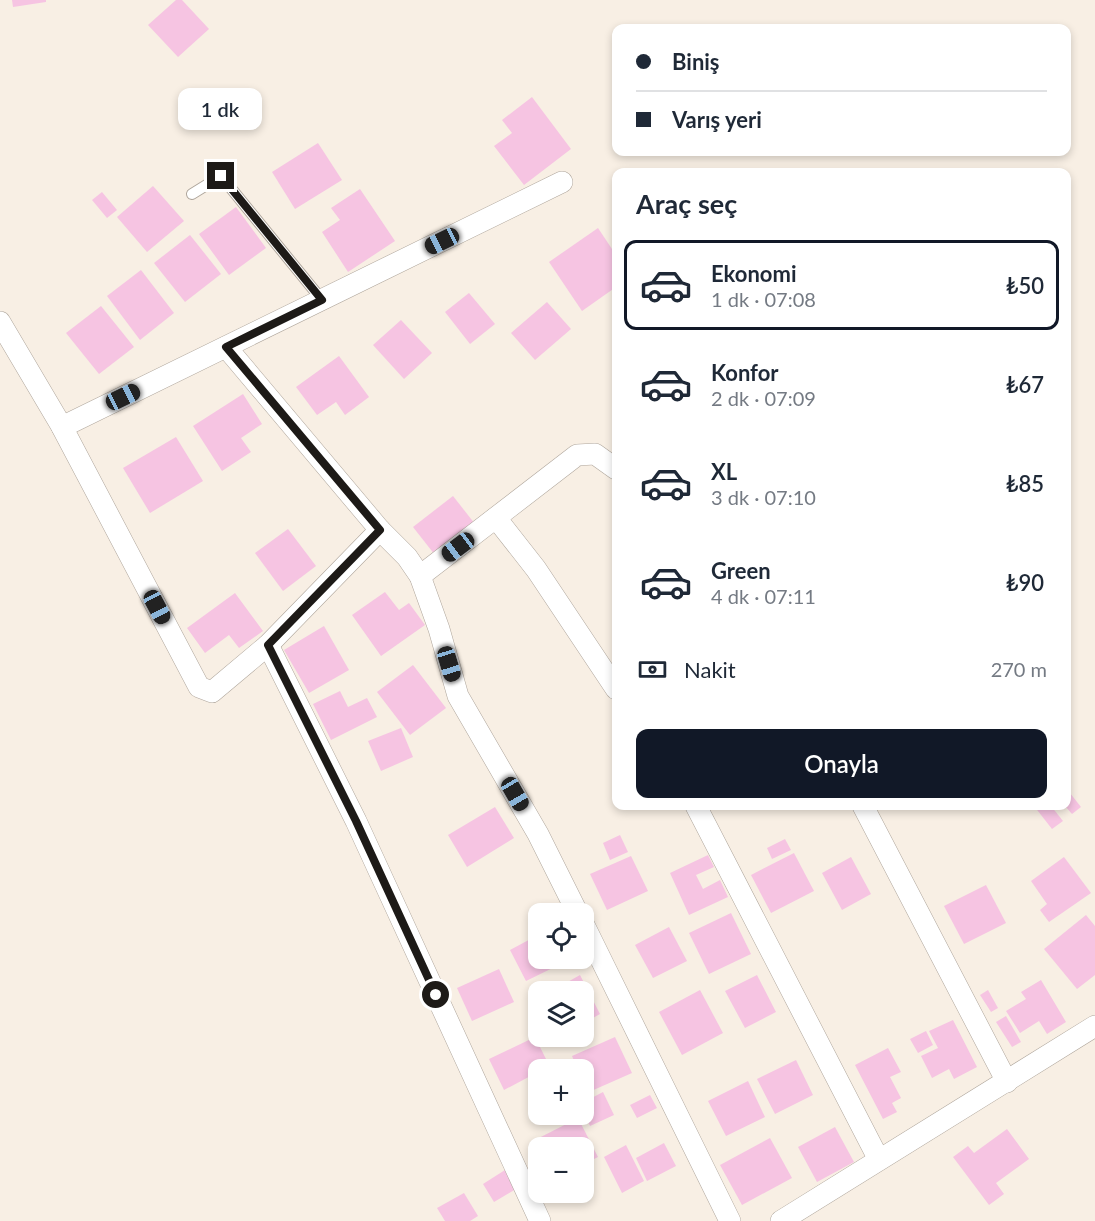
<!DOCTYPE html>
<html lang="tr">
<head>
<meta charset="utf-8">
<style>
  :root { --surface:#fff; --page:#f2f2f3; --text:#1f2937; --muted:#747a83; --line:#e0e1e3; --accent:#111827 }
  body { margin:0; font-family:Lato,sans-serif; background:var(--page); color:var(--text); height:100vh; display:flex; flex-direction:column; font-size:22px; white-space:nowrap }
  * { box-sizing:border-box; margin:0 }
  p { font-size:20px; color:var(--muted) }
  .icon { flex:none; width:33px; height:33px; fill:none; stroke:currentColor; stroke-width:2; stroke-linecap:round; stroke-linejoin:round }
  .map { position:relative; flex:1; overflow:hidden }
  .sheet { position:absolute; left:612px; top:168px; width:459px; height:642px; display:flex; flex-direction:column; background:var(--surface); border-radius:12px; box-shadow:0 3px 9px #0003 }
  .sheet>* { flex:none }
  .banner { position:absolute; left:612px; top:24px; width:459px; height:132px; border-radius:12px; box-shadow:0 3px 9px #0003; display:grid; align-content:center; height:132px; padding:0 24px; background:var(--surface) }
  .controls { position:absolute; left:528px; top:903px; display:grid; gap:12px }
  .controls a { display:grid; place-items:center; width:66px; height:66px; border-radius:12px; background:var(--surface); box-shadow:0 3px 9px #0003; font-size:30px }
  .end { position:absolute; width:27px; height:27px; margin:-14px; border:8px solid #1d1a17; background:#fff; box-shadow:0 0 0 3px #fff }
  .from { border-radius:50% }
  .bubble { position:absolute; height:42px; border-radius:12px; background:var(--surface); box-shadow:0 3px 9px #0003; font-size:20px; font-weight:600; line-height:42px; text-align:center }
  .car { position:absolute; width:18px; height:36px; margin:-18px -9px; border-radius:8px; box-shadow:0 0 4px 2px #0007; background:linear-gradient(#222 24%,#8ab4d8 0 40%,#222 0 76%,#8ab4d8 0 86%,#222 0) }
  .banner b { display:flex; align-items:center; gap:21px; height:57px; font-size:22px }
  .banner b+b { border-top:2px solid var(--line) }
  .banner i { width:15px; height:15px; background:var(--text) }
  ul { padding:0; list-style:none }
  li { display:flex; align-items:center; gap:18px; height:90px; margin:0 12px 9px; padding:0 12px; border:3px solid transparent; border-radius:12px }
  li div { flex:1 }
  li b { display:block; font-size:22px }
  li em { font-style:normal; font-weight:600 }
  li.active { border-color:var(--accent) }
  li>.icon { width:54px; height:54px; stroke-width:1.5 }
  h2 { padding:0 24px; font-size:27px; line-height:72px }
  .pay { display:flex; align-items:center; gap:15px; height:66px; padding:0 24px; font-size:22px }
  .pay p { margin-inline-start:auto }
  .action { display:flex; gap:12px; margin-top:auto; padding:12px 24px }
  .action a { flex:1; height:69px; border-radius:12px; background:var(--accent); color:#fff; font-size:24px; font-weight:600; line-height:69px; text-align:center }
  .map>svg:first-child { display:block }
  .building { fill:#f6c4e2 }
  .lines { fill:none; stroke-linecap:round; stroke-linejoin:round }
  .lane-casing { stroke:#afa69c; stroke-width:12 }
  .street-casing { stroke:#afa69c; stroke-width:22 }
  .lane { stroke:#fff; stroke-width:10 }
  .street { stroke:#fff; stroke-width:21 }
  .route { stroke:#1d1a17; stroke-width:8 }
</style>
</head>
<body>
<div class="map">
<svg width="1095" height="1221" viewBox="0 0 1095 1221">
  <rect width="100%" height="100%" fill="#f8efe4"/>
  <g class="building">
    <polygon points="12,0 46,0 46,2 13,7"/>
    <polygon points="176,0 182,0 209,29 178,57 148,25"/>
    <polygon points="532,97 571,149 524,185 494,146 512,133 502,120"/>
    <polygon points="318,143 342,180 295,209 272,172"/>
    <polygon points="153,186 184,221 147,252 117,217"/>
    <polygon points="360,189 395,241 348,272 322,232 340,220 331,208"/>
    <polygon points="102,192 117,210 107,218 92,200"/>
    <polygon points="236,207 266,248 229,275 199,234"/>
    <polygon points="598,228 616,255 616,287 582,311 549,262"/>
    <polygon points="190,235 221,274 185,302 154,263"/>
    <polygon points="141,270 174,313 140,340 107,296"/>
    <polygon points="469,293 495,324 470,344 445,312"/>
    <polygon points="547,302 571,329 535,360 511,333"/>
    <polygon points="101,306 134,347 99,374 66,333"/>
    <polygon points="401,320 432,353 404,379 373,345"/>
    <polygon points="339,356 369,397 345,415 336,402 317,415 296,387"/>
    <polygon points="243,394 262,424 241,438 251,452 222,471 193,426"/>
    <polygon points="176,437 203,481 150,513 123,468"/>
    <polygon points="453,496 475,524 435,555 413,527"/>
    <polygon points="288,529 316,566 283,591 255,553"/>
    <polygon points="385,592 399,610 409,603 425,625 381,656 352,615"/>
    <polygon points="235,593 263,631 239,648 229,635 205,653 187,628"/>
    <polygon points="324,626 349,670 309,693 284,650"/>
    <polygon points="413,665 446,708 410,735 377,692"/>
    <polygon points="340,691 348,707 367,698 377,717 331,740 313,704"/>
    <polygon points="401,728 413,757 381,771 368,741"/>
    <polygon points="1066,788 1081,807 1072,814 1065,806"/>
    <polygon points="1034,806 1051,806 1063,821 1052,829"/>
    <polygon points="495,807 514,838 467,867 448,835"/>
    <polygon points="620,835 628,852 610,860 603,843"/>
    <polygon points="785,839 791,850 772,859 767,848"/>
    <polygon points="794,853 814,891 771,913 751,875"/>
    <polygon points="708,855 714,867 696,875 703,889 720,880 728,897 689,915 670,873"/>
    <polygon points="631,856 648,891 607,910 590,874"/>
    <polygon points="851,857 871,894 842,910 822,873"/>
    <polygon points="1064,857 1091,893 1049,922 1040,910 1047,904 1031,881"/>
    <polygon points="986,885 1006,923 964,944 944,906"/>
    <polygon points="731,913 751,954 709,974 689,933"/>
    <polygon points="1086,915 1095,926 1095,975 1077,989 1044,949"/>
    <polygon points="669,927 687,961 653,978 635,945"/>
    <polygon points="538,935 538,958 567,961 526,981 510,950"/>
    <polygon points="499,969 514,1002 472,1021 457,988"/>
    <polygon points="580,975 600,1014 584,1023 584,992 550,992"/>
    <polygon points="757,975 776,1012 745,1028 725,991"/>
    <polygon points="1041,980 1066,1022 1047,1034 1039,1021 1020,1033 1006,1011 1026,999 1021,992"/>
    <polygon points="700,990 723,1033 682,1055 659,1012"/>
    <polygon points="988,990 998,1008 991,1012 980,995"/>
    <polygon points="1006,1016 1021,1042 1012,1047 996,1022"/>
    <polygon points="953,1020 977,1067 954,1079 949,1069 932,1078 921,1056 938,1048 929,1031"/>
    <polygon points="926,1031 933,1045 918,1053 910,1039"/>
    <polygon points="535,1037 550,1067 538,1070 538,1072 504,1090 489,1059"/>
    <polygon points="615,1037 632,1073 589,1092 584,1081 584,1070 578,1070 572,1056"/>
    <polygon points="888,1048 901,1072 890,1077 901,1098 892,1103 897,1112 883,1119 855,1065"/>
    <polygon points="796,1060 813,1095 775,1114 757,1079"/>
    <polygon points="748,1081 765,1117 726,1136 708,1101"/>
    <polygon points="603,1092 614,1115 590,1126 584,1113 584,1102"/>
    <polygon points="650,1095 657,1108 637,1118 630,1105"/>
    <polygon points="578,1118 598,1157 584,1164 584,1148 539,1148 535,1140"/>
    <polygon points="835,1127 854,1162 817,1182 798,1147"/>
    <polygon points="1007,1129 1029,1159 996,1183 1004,1194 989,1205 953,1157 968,1146 974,1153"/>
    <polygon points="770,1138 792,1178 742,1205 720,1165"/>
    <polygon points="664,1143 676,1166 647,1181 636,1158"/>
    <polygon points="626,1145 644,1181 622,1193 604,1157"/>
    <polygon points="505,1170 516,1189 494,1202 483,1184"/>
    <polygon points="464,1193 478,1216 470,1221 445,1221 437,1208"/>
  </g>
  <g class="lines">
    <defs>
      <polyline id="lane" points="192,194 221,176 322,300"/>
      <g id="street">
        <polyline points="0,322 62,427 199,687 212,692 268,645 380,530"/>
        <polyline points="226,347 380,530 407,557 420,576 439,629 458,696 538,834 578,914"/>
        <polyline points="62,427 562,182"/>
        <polyline points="496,518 536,569 616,689"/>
        <polyline points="420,576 577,455 595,454 616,469"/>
        <polyline points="268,645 356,821 540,1221"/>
        <polyline points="696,806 878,1158"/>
        <polyline points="863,806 1007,1082"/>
        <polyline points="584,925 730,1221"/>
        <polyline points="781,1221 1095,1026"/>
      </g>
    </defs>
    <use href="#lane" class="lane-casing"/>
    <use href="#street" class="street-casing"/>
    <use href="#lane" class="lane"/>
    <use href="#street" class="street"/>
  </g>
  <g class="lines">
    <polyline class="route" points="221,176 322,300 226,347 380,530 268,645 356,821 436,995"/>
  </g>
</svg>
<div class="controls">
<a><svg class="icon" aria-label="locate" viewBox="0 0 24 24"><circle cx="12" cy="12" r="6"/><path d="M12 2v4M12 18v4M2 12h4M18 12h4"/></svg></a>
<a><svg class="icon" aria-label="layers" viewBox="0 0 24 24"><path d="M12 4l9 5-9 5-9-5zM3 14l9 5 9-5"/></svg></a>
<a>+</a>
<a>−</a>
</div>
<i class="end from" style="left:436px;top:995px"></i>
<i class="end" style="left:221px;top:176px"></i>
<div class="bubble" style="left:178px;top:88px;width:84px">1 dk</div>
<i class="car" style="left:442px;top:241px;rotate:244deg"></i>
<i class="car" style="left:123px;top:397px;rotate:64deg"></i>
<i class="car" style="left:458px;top:547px;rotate:233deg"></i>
<i class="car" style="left:157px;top:607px;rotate:152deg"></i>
<i class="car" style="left:449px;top:664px;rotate:163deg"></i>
<i class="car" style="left:515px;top:794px;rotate:150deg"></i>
<div class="banner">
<b><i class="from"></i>Biniş</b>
<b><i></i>Varış yeri</b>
</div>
<section class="sheet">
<h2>Araç seç</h2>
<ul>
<li class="active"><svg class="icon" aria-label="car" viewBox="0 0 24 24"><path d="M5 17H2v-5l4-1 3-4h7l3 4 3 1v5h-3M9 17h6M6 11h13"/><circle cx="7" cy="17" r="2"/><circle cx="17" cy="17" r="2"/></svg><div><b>Ekonomi</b><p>1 dk · 07:08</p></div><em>₺50</em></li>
<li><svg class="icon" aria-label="car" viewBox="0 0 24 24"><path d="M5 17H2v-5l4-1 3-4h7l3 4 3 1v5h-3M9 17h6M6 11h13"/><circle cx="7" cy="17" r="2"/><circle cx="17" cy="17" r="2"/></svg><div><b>Konfor</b><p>2 dk · 07:09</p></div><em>₺67</em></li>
<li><svg class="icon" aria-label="car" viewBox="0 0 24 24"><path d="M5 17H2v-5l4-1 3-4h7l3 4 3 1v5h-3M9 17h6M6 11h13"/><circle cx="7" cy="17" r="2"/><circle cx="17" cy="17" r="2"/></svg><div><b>XL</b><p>3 dk · 07:10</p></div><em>₺85</em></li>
<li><svg class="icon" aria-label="car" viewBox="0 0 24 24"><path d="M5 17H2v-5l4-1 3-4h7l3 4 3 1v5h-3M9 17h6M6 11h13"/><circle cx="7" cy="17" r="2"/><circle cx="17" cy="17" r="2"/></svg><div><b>Green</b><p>4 dk · 07:11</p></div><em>₺90</em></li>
</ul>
<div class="pay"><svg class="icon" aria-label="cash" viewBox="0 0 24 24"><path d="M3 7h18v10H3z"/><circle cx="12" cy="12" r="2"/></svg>Nakit<p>270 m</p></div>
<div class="action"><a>Onayla</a></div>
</section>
</div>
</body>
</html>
